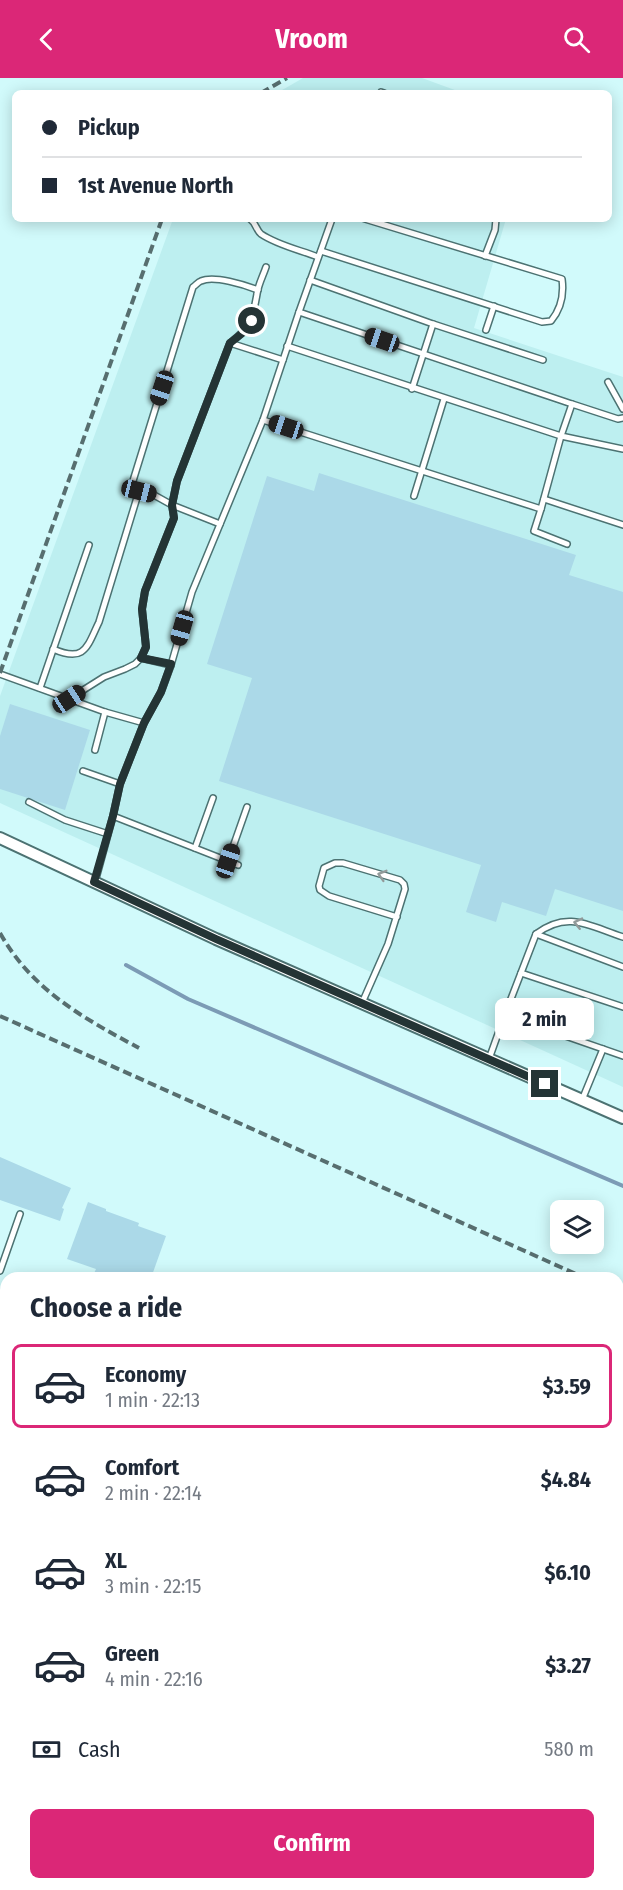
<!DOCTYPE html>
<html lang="en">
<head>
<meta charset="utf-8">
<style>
  :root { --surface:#fff; --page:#f2f2f3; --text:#1f2937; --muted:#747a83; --line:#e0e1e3; --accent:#db2777 }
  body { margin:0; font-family:"Fira Sans Condensed",sans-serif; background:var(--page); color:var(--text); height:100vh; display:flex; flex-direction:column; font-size:22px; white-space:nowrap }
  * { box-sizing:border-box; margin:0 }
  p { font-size:20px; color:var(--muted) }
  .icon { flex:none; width:33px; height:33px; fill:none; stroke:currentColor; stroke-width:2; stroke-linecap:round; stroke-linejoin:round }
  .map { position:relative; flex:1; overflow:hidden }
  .details { position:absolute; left:0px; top:1194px; width:624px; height:618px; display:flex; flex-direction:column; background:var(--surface); border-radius:18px 18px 0 0; box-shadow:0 3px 15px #0003 }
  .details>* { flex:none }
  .banner { position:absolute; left:12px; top:12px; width:600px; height:132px; border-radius:9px; box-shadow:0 3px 15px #0003; display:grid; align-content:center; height:132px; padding:0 30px; background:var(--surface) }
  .controls { position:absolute; left:550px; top:1122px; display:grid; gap:12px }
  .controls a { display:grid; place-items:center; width:54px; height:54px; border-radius:9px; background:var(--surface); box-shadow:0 3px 15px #0003; font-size:30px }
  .end { position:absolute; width:27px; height:27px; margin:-14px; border:8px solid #243435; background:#fff; box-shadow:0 0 0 3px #fff }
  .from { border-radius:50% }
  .bubble { position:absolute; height:42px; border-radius:9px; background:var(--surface); box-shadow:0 3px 15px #0003; font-size:20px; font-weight:700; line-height:42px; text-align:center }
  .car { position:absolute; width:18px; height:36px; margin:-18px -9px; border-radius:8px; box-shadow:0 0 4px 2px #0007; background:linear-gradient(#222 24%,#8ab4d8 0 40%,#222 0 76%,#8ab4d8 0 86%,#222 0) }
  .banner b { display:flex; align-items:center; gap:21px; height:57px; font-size:22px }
  .banner b+b { border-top:2px solid var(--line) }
  .banner i { width:15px; height:15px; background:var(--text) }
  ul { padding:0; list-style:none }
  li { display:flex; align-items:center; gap:18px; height:84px; margin:0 12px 9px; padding:0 18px; border:3px solid transparent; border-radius:9px }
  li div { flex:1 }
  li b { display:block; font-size:22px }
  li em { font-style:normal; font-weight:700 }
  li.on { border-color:var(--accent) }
  li>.icon { width:54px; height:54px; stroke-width:1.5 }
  h2 { padding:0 30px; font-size:27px; line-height:72px }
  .pay { display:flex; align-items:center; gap:15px; height:66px; padding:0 30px; font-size:22px }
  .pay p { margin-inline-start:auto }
  .cta { display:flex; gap:12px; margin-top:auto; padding:12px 30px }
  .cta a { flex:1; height:69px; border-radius:9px; background:var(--accent); color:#fff; font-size:24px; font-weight:700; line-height:69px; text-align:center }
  header { display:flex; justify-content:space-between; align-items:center; height:78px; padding:0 30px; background:var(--accent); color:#fff; font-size:27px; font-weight:700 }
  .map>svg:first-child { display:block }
  .built { fill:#bdeff0 }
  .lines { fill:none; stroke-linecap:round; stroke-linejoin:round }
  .stream { stroke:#7c9bb5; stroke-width:4 }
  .building { fill:#abd9e8 }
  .lane-casing { stroke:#4c7272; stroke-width:8 }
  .street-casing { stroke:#4c7272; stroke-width:14 }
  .primary-casing { stroke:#fff; stroke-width:20 }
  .lane { stroke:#fff; stroke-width:5 }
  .street { stroke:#fff; stroke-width:10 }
  .primary { stroke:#a3e1d0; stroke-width:16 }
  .rail { stroke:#576e6f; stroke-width:4; stroke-dasharray:9 4.5; stroke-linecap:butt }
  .oneway { stroke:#929a9a }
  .route { stroke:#243435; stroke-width:8 }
</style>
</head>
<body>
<header><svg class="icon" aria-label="back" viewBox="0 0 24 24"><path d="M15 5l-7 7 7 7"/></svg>Vroom<svg class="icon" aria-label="search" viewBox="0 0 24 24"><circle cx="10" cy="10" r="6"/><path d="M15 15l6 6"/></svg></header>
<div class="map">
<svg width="623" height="1812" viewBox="0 0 623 1812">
  <rect width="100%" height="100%" fill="#d1fafb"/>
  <g class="built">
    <polygon points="303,0 422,0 463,15 277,15"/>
    <polygon points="173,141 506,141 474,250 623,299 623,1009 0,725 0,618"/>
  </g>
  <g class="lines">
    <polyline class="stream" points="126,887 188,921 623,1108"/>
  </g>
  <g class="building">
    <polygon points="319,395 576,477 569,497 623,514 623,833 555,811 546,838 502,824 496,844 466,834 481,787 219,703 252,600 207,586 267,398 314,413"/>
    <polygon points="10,626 90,652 65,732 0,711 0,658"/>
    <polygon points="0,1079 71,1110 62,1130 64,1131 60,1143 0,1122"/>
    <polygon points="88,1124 106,1131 106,1133 139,1145 138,1148 166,1158 151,1200 92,1200 96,1191 67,1181"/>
  </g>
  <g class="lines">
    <defs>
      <g id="lane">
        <polyline points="381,14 384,15"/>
        <path d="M250,141C256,145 256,152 261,156C277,167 300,172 318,179"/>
        <path d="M321,173L542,244L551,243C561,231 564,216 562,201L365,141"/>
        <polyline points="485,178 495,152 496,141"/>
        <polyline points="310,202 433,246 543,282"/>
        <polyline points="299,234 572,326 561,358 623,371"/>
        <polyline points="486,252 494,228"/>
        <polyline points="230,265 283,282"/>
        <polyline points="608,304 623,331"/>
        <polyline points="412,311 433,246"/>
        <polyline points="572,326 618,341 623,340"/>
        <polyline points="263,342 541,431 561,358 287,268"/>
        <polyline points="414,418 444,321"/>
        <polyline points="544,421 623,447"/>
        <polyline points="541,431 534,453 567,466"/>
        <path d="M220,446L172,427L154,417L132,410V406L193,209C196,207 198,204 201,203C214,197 245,207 258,212"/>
        <path d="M53,571C85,585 87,569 99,544L139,413"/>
        <polyline points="141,580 171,587"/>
        <polyline points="0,596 105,634 144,645 161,614 171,587 192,514 263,342 299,234 332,141"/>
        <polyline points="40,610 89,467"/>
        <path d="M69,621L104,599L125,591L135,586L141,580L146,569L142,531L145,513L174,440L172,427L177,403L230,265C252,247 252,244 257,216C258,207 263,198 266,189"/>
        <polyline points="95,672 105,634"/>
        <polyline points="83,693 120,706"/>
        <polyline points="29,724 65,742 108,756"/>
        <polyline points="113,738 238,787"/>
        <polyline points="195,770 213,720"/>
        <polyline points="228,783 247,729"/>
        <polyline points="95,804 113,738 120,706 144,645"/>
        <polyline points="536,856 623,889"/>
        <polyline points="521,895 623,929"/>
        <polyline points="362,925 388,866 405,811 404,806 400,802 343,785 335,785 324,790 319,808 320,812 329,818 397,839"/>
        <path d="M504,939L536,856C568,832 589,848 623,859"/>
        <polyline points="489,981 504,939 531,946 623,978"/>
        <polyline points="582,1022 603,971"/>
        <polyline points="0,1193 20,1136"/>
        <polyline points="0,1230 6,1233"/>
        <polyline points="0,1552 6,1554"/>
        <polyline points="618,1620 623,1622"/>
      </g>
      <g id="street">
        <polyline points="0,760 216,861 623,1040"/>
        <polyline points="0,1257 6,1249"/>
        <polyline points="0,1477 6,1461"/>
        <polyline points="496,1812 498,1806"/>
      </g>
      <g id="primary">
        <polyline points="0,1304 6,1306"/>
        <polyline points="0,1339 6,1341"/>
        <polyline points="618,1529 623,1531"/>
        <polyline points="618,1561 623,1563"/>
      </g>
    </defs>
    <use href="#lane" class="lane-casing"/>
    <use href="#street" class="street-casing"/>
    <use href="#primary" class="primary-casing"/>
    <use href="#lane" class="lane"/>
    <use href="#street" class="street"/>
    <use href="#primary" class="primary"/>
    <g class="rail">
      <polyline points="261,15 287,0"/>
      <polyline points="0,595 162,141"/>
      <path d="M0,855C32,912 83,940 139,970"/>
      <polyline points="0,938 585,1200"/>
      <polyline points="618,1215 623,1217"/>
    </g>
  </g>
  <defs><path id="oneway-chevron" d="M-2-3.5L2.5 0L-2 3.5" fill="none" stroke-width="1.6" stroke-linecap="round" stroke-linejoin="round" transform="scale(1.5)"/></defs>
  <g class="oneway">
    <use href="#oneway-chevron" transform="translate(382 797) rotate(-163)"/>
    <use href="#oneway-chevron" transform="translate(578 845) rotate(-167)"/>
  </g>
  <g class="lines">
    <polyline class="route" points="252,243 245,253 230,265 177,403 172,427 174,440 145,513 142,531 146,569 141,580 171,586 161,614 144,645 120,706 113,738 94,804 216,861 545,1006"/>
  </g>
</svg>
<div class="controls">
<a><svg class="icon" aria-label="layers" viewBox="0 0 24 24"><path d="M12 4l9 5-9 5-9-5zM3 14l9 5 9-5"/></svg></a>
</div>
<i class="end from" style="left:252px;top:243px"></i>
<i class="end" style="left:545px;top:1006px"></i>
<div class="bubble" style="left:495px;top:920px;width:99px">2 min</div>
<i class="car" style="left:382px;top:262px;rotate:289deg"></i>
<i class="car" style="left:162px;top:310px;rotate:198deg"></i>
<i class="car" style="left:286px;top:349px;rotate:288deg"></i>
<i class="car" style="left:139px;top:413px;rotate:104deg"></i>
<i class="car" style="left:182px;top:550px;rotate:196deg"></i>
<i class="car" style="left:69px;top:621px;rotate:57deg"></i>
<i class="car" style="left:228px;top:783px;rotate:19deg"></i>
<div class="banner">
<b><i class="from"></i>Pickup</b>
<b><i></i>1st Avenue North</b>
</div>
<section class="details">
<h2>Choose a ride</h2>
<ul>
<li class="on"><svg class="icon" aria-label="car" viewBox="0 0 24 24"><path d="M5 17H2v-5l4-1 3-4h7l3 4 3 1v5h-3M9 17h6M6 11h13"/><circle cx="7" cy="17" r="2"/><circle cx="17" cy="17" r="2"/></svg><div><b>Economy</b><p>1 min · 22:13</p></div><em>$3.59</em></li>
<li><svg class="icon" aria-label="car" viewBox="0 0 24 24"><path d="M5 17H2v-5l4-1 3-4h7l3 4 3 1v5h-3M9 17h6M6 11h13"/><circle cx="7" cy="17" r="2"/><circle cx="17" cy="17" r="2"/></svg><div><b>Comfort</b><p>2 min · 22:14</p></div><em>$4.84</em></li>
<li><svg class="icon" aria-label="car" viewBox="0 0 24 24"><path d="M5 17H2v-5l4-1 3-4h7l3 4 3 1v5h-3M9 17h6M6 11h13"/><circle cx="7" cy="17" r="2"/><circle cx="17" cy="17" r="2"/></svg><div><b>XL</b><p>3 min · 22:15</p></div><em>$6.10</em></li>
<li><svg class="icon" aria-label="car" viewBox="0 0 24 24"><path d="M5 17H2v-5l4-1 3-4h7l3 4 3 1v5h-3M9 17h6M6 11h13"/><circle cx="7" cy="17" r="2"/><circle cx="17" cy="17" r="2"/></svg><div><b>Green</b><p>4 min · 22:16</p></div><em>$3.27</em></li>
</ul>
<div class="pay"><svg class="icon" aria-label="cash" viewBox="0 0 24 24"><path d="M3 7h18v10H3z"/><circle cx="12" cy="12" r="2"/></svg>Cash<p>580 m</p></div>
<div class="cta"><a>Confirm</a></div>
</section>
</div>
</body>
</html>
